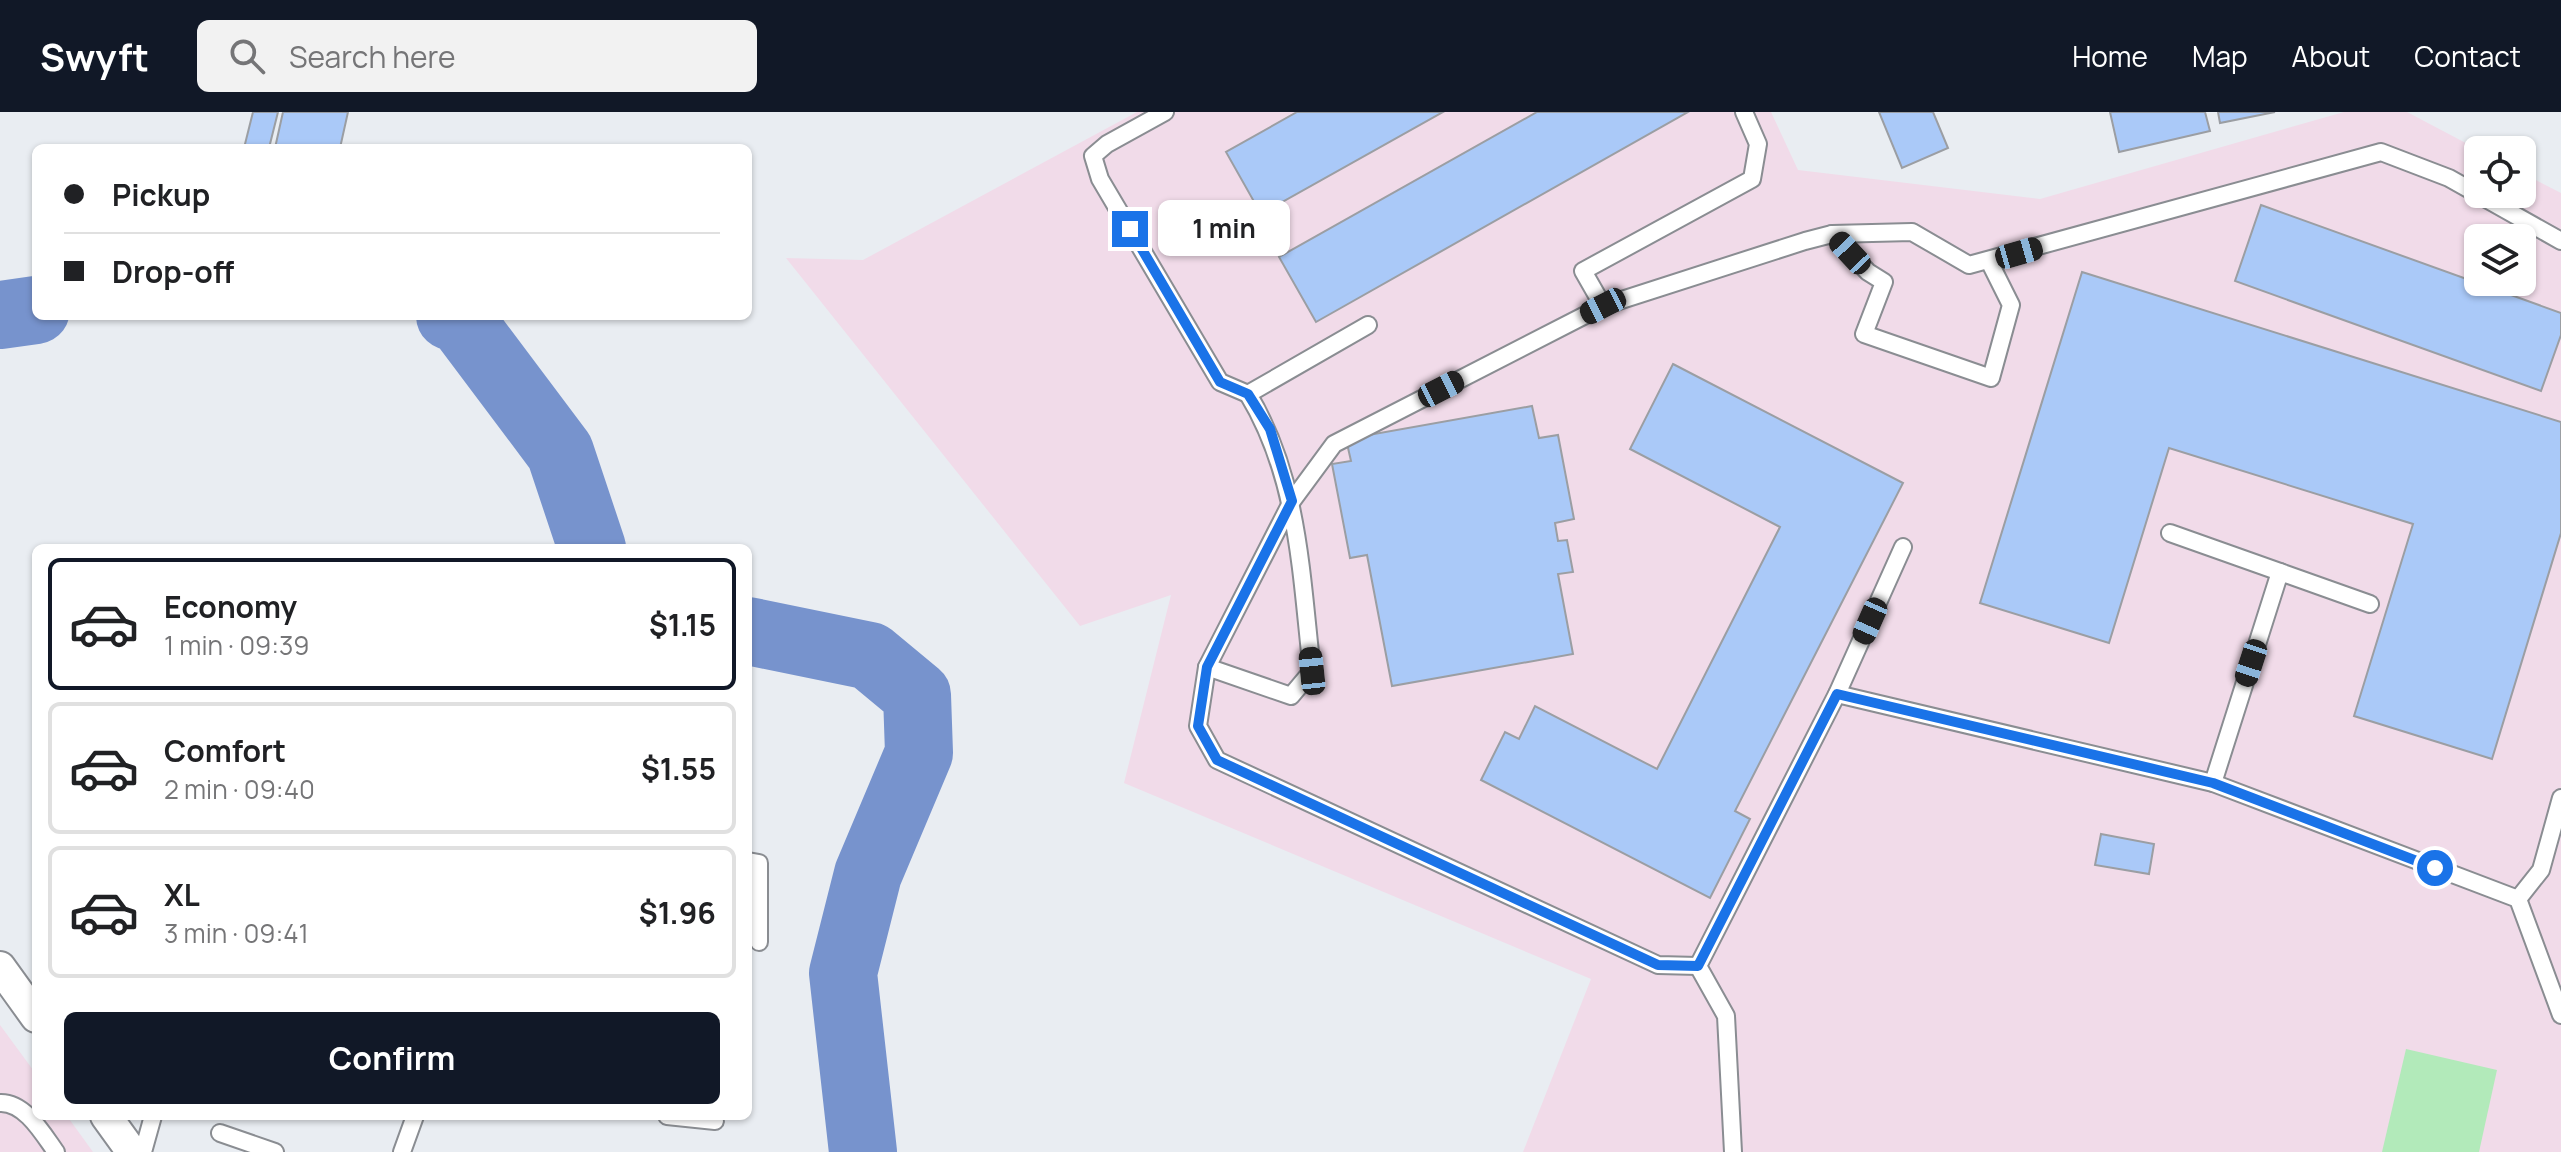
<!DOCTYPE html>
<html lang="en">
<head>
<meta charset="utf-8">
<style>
  :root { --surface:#fff; --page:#f2f2f2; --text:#202124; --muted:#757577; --line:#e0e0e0; --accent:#111827 }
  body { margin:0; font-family:Manrope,sans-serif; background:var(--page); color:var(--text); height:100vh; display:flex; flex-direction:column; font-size:30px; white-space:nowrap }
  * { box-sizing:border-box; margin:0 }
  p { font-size:26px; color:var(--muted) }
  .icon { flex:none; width:44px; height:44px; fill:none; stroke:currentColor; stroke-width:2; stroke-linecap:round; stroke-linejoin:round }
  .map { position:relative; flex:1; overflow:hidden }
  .sheet { position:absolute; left:32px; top:432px; width:720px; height:576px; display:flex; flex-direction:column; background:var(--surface); border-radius:12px; box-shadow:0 2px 6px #0004 }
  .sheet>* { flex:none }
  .top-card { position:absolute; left:32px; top:32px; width:720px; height:176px; border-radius:12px; box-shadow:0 2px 6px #0004; display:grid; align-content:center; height:176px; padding:0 32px; background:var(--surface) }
  .fabs { position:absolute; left:2464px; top:24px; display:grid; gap:16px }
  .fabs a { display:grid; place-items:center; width:72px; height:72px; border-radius:12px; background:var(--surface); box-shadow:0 2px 6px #0004; font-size:40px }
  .end { position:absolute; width:36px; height:36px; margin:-18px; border:10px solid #1a73e8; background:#fff; box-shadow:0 0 0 4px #fff }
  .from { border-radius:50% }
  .bubble { position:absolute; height:56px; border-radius:12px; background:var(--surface); box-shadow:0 2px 6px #0004; font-size:26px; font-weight:700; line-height:56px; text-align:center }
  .car { position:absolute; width:24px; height:48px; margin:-24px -12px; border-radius:10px; box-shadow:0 0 6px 2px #0007; background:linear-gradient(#222 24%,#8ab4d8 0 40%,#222 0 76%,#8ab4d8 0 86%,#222 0) }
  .top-card b { display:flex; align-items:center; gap:28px; height:76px; font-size:30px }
  .top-card b+b { border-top:2px solid var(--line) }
  .top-card i { width:20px; height:20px; background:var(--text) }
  ul { padding:14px 0 0; list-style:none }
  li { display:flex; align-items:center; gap:24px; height:132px; margin:0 16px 12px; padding:0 16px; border:4px solid var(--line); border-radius:12px }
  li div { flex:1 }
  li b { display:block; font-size:30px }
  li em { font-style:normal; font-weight:700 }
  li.current { border-color:var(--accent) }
  li>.icon { width:72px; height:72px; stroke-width:1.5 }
  .cta { display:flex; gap:16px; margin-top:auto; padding:16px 32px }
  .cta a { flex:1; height:92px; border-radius:12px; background:var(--accent); color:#fff; font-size:32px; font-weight:700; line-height:92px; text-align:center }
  header { display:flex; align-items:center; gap:48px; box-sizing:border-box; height:112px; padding:0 40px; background:var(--accent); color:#fff }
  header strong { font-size:38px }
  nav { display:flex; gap:44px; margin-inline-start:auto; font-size:28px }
  .search { width:560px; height:72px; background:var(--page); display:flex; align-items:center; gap:20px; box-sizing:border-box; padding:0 28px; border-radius:12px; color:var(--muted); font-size:30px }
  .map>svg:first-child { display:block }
  .education { fill:#f1dbe9; fill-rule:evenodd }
  .green { fill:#b2eaba }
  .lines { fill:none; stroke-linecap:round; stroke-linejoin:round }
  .river { stroke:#7793cd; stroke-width:68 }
  .building { fill:#aac9f8; stroke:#9b9ea3; stroke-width:2 }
  .lane-casing { stroke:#8a8d92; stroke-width:20 }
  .street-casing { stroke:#8a8d92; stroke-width:34 }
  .lane { stroke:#fff; stroke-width:16 }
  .street { stroke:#fff; stroke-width:30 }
  .route { stroke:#1a73e8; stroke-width:10 }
</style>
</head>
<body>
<header>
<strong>Swyft</strong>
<div class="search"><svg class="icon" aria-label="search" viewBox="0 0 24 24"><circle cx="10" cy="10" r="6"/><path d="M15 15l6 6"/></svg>Search here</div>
<nav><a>Home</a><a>Map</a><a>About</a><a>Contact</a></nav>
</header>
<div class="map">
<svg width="2561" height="1040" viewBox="0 0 2561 1040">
  <rect width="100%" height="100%" fill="#e9edf2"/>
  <g class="education">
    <path d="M1137,0H1771L1798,58L2040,87L2344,0H2407L2479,38L2478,82H2522V61L2561,81V1040H1523L1591,867L1124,671L1171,483L1080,514L786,146L863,148ZM2478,126H2522V170H2478Z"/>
    <polygon points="0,913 36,962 36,1004 67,1004 93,1040 0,1040"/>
  </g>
  <polygon class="green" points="2406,937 2497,958 2479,1040 2382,1040"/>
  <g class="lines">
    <g class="river">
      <polyline points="0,203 36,198"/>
      <polyline points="450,204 461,208 560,340 592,436"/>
      <polyline points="748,519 870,544 917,583 919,641 868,762 843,861 863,1040"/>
    </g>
  </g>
  <g class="building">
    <polygon points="253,0 278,0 269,36 244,36"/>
    <polygon points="283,0 348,0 340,36 275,36"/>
    <polygon points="1297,0 1443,0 1261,102 1226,40"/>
    <polygon points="1537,0 1688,0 1316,210 1279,145"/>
    <polygon points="1879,0 1933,0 1948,36 1902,56"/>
    <polygon points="2110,0 2205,0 2210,19 2119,40"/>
    <polygon points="2218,0 2275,0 2220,11"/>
    <polygon points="2261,93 2561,201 2561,223 2541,279 2235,169"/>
    <polygon points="2082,160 2561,310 2561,421 2492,647 2354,604 2413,412 2169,336 2109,531 1980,491"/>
    <polygon points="1673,252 1903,371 1735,699 1750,707 1710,786 1481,668 1505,620 1519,627 1535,594 1657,657 1780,415 1630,337"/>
    <polygon points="1532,294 1539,326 1558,323 1574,407 1555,411 1558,429 1567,428 1573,460 1558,462 1573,542 1392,574 1367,443 1350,446 1332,352 1351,349 1346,327"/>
    <polygon points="2101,722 2154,732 2149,762 2095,753"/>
  </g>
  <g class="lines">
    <defs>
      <g id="lane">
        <polyline points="1165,0 1107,32 1093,44 1100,67 1220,270 1248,282"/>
        <polyline points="1832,122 1868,160 1884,170 1864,222 1991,266 2011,193 1989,149"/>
        <polyline points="1603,194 1583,159 1752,67 1758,32 1744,0"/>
        <polyline points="2170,421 2280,460"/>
        <path d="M1207,555L1291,584L1312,559C1301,463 1299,366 1248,282L1368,213"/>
        <polyline points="1837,582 2213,671 2518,787 2561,903"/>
        <polyline points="2213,671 2280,460 2370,492"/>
        <polyline points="748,749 759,751 759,830"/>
        <polyline points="2518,787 2541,758 2561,686"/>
        <polyline points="1698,854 1658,853 1217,648 1198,614 1207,555 1292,389 1334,332 1603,194 1805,129 1832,122 1912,120 1969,153 2381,40 2449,66 2561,129"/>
        <path d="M0,991C25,990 43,1022 56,1040"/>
        <polyline points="667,1004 715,1009"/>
        <polyline points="220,1021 275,1040"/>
        <polyline points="143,1040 153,1004"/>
        <polyline points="402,1040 415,1004"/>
        <polyline points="1733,1040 1726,904 1698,854 1837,582 1903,435"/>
      </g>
      <g id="street">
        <polyline points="0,855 36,905"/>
        <polyline points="106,1004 132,1040"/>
      </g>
    </defs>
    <use href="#lane" class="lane-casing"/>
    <use href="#street" class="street-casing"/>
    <use href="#lane" class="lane"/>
    <use href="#street" class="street"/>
  </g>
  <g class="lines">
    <polyline class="route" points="1130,117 1220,270 1248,282 1270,317 1292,389 1207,555 1198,614 1217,648 1658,853 1698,854 1837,582 2213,671 2435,756"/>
  </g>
</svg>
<div class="fabs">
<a><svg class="icon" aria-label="locate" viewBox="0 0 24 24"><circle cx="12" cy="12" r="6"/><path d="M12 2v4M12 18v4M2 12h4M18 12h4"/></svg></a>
<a><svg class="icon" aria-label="layers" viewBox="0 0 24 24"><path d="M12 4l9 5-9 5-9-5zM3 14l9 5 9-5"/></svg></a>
</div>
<i class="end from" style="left:2435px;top:756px"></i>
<i class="end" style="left:1130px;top:117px"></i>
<div class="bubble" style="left:1158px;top:88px;width:132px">1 min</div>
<i class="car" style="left:1850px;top:141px;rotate:317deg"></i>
<i class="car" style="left:2019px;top:141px;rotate:74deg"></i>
<i class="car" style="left:1603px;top:194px;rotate:243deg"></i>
<i class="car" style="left:1441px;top:277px;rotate:63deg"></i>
<i class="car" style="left:1870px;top:509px;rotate:204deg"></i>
<i class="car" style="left:2251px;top:551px;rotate:198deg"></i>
<i class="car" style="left:1312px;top:559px;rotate:354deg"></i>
<div class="top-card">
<b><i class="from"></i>Pickup</b>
<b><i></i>Drop-off</b>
</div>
<section class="sheet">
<ul>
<li class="current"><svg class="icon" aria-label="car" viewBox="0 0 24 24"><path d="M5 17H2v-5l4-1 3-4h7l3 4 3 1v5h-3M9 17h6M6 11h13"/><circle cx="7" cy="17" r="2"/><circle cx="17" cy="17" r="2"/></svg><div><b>Economy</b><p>1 min · 09:39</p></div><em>$1.15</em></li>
<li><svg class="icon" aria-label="car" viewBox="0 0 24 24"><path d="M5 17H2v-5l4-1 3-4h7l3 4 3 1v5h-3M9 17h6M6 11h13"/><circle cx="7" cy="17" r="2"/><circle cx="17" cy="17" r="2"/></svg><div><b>Comfort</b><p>2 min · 09:40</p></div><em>$1.55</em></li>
<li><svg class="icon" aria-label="car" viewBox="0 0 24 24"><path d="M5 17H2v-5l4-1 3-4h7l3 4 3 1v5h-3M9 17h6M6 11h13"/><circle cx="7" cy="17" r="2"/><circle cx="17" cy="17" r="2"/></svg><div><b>XL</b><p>3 min · 09:41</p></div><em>$1.96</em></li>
</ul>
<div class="cta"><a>Confirm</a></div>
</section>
</div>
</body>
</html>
